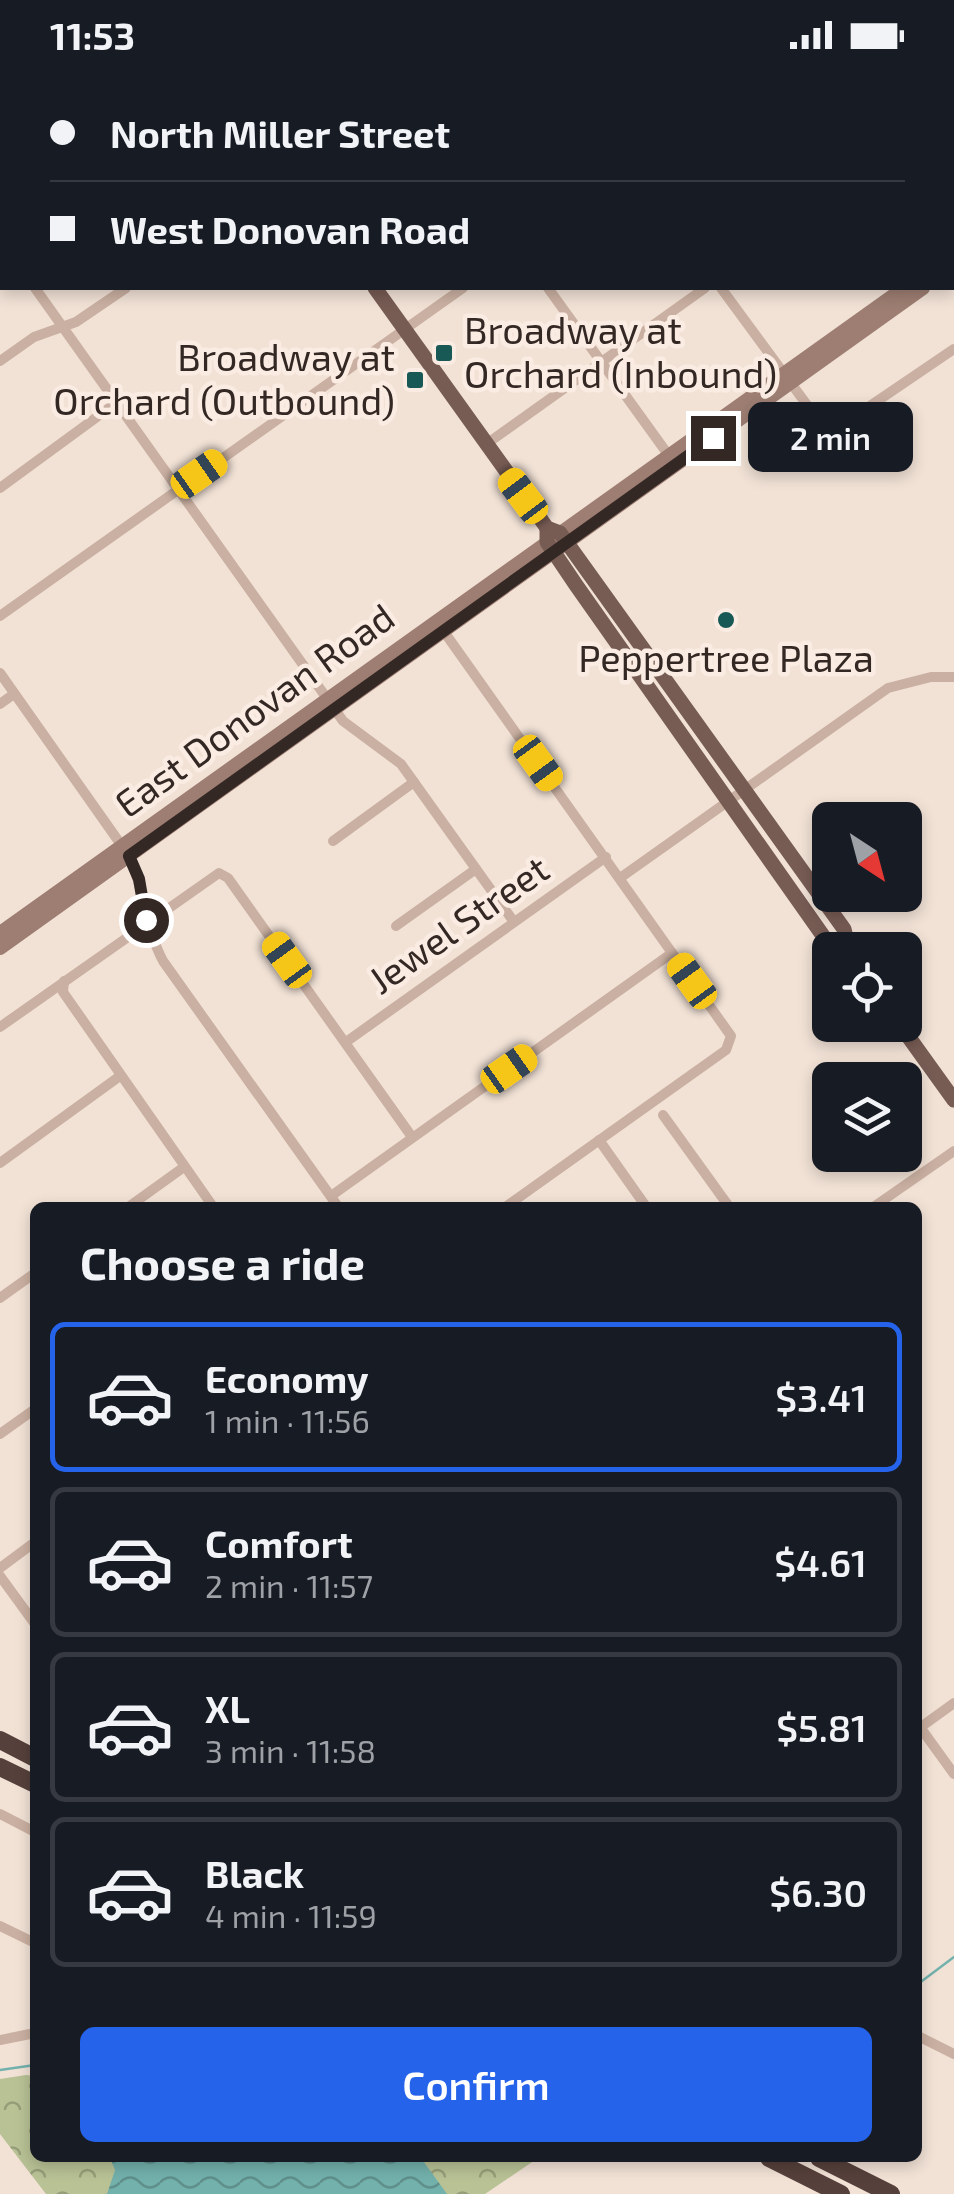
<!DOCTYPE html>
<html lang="en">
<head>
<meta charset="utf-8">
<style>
  :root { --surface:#171b24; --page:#242831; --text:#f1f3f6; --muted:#9ea1a6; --line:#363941; --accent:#2563eb }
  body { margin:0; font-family:"Exo 2",sans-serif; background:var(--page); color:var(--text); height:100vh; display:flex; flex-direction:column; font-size:38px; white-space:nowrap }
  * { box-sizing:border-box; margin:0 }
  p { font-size:32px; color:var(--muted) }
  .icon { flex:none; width:55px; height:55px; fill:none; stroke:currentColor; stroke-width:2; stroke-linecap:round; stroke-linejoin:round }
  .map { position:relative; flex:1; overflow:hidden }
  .sheet { position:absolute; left:30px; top:1132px; width:892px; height:960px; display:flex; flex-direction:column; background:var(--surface); border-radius:15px; box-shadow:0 5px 15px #0003 }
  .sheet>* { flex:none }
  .hud { position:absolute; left:0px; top:0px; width:955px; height:220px; box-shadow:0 5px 15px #0003; display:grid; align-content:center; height:220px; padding:0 50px; background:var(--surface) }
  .needle { width:65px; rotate:144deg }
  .fabs { position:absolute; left:812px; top:732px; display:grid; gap:20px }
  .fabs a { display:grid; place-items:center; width:110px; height:110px; border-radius:15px; background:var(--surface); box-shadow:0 5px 15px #0003; font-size:50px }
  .end { position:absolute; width:45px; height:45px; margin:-22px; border:12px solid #342825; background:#fff; box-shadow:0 0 0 5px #fff }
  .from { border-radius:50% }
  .bubble { position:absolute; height:70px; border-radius:15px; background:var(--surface); box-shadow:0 5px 15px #0003; font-size:32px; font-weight:600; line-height:70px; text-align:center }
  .car { position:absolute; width:30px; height:60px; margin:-30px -15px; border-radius:12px; box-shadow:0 0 8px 2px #0007; background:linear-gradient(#f5c518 24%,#345 0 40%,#f5c518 0 76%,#345 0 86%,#f5c518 0) }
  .hud b { display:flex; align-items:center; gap:35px; height:95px; font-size:38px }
  .hud b+b { border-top:2px solid var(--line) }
  .hud i { width:25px; height:25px; background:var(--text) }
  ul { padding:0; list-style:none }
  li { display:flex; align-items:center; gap:30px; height:150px; margin:0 20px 15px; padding:0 30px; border:5px solid var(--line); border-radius:15px }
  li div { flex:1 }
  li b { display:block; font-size:38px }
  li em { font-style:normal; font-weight:600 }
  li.active { border-color:var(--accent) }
  li>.icon { width:90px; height:90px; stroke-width:1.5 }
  h2 { padding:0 50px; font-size:45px; line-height:120px }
  .cta { display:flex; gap:20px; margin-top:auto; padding:20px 50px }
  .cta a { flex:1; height:115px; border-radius:15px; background:var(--accent); color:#fff; font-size:40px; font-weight:600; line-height:115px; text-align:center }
  .status { display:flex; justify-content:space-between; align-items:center; height:70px; padding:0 50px; background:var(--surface); direction:ltr }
  .status svg { height:28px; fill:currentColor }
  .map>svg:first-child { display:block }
  .park { fill:url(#park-crowns) }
  .water { fill:url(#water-waves) }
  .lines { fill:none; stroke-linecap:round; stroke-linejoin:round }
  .stream { stroke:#73b1ac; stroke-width:2.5 }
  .street { stroke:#cab0a2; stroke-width:10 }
  .secondary { stroke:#9e7e73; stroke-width:14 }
  .primary { stroke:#775c54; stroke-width:15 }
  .highway { stroke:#56403b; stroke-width:18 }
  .route { stroke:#342825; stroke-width:12 }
  .poi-dot { fill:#185855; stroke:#faece2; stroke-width:4 }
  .labels { text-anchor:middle; stroke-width:9; stroke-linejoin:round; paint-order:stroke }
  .poi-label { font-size:38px; fill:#342825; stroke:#faece2; text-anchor:start }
  .street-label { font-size:38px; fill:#342825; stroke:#faece2 }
</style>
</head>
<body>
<div class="status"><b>11:53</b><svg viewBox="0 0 49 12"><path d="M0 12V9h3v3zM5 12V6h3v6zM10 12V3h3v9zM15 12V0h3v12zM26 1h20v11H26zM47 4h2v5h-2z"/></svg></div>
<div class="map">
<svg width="954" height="2124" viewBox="0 0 954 2124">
  <defs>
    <pattern id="park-crowns" width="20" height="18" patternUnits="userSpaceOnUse" patternTransform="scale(2.5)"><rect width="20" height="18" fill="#b8c295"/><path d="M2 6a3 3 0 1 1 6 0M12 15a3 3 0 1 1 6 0" fill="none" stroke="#969e79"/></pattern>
    <pattern id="water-waves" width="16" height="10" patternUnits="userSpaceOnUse" patternTransform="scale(2.5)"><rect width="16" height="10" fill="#73b1ac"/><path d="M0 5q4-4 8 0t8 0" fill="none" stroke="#5f908c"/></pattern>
  </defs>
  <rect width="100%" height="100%" fill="#f2e2d6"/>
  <polygon class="park" points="26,2005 35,2006 35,2088 538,2088 485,2124 46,2124 0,2064 0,2009"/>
  <polygon class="water" points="110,2088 421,2088 447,2124 107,2124 115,2100"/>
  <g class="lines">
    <g class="stream">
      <polyline points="918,1914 954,1887"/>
      <polyline points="0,2000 35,1995"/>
    </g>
    <g class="street">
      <polyline points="444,0 446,2"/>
      <polyline points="866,0 868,2"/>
      <polyline points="108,2 111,0"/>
      <polyline points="315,2 319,0"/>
      <polyline points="581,2 585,0"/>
      <polyline points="764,2 767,0"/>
      <polyline points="952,60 954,59"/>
      <polyline points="0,79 2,77"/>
      <polyline points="952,122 954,124"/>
      <polyline points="0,166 2,169"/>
      <polyline points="35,218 343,651 401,694 514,852"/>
      <polyline points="548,218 672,390"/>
      <polyline points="721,218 821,354 829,358 842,355 954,279"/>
      <polyline points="0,291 34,267 76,252 126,218"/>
      <polyline points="485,375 705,218"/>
      <polyline points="0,418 116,333"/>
      <polyline points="0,546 463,218"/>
      <polyline points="440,556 731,966 726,980 504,1138"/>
      <path d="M0,603L129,786C145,821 145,857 163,891L339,1138"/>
      <polyline points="0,634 14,624"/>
      <polyline points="333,771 414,712"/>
      <polyline points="620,808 888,618 931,607 954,607"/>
      <polyline points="396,856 476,799"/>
      <polyline points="64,911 63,922 214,1138"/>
      <polyline points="0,957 219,803 228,808 412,1067"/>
      <polyline points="346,972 606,787"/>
      <polyline points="663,1045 730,1138"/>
      <polyline points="599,1070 647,1138"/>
      <polyline points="0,1093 120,1006"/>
      <polyline points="331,1126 672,883"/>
      <polyline points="127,1138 184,1097"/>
      <polyline points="872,1138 954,1081"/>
      <polyline points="0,1228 35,1203"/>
      <polyline points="0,1364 35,1339"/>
      <polyline points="0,1498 35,1472"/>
      <polyline points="0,1506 35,1554"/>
      <polyline points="920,1657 954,1704"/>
      <polyline points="918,1659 954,1633"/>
      <polyline points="0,1744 35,1762"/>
      <polyline points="0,1856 35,1873"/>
      <polyline points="918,1966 954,1984"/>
      <polyline points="0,1970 35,1963"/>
    </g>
    <g class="secondary">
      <polyline points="952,183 954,182"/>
      <polyline points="952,196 954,195"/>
      <polyline points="0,863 904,218"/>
      <polyline points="0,878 923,218"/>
    </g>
    <g class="primary">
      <polyline points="222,0 224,2"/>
      <polyline points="375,218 547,458 560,463 844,859 849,880"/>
      <polyline points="547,458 547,472 576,515 826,870 841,880"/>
      <polyline points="900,955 954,1030"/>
    </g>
    <g class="highway">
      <polyline points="0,1670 35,1688"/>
      <polyline points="0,1697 35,1714"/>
      <polyline points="769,2088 841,2124"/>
      <polyline points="819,2088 891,2124"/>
    </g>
  </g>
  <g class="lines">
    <polyline class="route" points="146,850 139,809 129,786 713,368"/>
  </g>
  <g class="poi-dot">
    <rect x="434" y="273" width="20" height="20" rx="5"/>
    <rect x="405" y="300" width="20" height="20" rx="5"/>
    <circle cx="726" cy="550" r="10"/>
  </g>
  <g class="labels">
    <g class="poi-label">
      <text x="464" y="274">Broadway at<tspan x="464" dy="44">Orchard (Inbound)</tspan></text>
      <text x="395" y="301" text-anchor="end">Broadway at<tspan x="395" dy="44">Orchard (Outbound)</tspan></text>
      <text x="726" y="602" text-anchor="middle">Peppertree Plaza</text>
    </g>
    <g class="street-label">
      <text transform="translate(255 641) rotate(-36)" y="13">East Donovan Road</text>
      <text transform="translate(459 855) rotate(-35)" y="13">Jewel Street</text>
    </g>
  </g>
</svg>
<div class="fabs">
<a><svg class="needle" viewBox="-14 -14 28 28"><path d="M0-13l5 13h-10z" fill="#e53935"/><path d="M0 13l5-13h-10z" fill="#9ea1a6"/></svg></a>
<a><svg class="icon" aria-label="locate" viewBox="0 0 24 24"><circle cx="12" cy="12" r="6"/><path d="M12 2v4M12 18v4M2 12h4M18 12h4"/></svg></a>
<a><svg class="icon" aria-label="layers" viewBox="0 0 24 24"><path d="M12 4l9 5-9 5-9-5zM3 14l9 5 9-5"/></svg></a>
</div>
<i class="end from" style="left:146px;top:850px"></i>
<i class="end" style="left:713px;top:368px"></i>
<div class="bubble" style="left:748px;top:332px;width:165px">2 min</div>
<i class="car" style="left:199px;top:404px;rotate:55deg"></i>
<i class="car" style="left:523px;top:426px;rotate:323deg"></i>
<i class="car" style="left:538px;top:693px;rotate:144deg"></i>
<i class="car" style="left:287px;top:890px;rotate:324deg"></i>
<i class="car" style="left:692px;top:911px;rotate:324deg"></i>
<i class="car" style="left:509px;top:999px;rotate:55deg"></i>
<div class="hud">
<b><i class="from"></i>North Miller Street</b>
<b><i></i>West Donovan Road</b>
</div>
<section class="sheet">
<h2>Choose a ride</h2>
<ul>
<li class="active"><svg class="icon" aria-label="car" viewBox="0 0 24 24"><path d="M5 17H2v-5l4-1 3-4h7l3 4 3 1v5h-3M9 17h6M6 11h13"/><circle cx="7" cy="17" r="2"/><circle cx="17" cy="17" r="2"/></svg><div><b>Economy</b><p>1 min · 11:56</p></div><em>$3.41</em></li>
<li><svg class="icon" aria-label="car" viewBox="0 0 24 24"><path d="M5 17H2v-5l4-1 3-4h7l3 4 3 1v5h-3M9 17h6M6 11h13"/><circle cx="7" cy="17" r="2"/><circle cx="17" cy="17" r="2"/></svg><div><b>Comfort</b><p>2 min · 11:57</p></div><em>$4.61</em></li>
<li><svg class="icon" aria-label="car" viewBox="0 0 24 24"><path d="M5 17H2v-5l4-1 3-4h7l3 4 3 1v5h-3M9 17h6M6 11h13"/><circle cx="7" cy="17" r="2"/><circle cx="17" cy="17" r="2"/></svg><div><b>XL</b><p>3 min · 11:58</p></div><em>$5.81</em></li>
<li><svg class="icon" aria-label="car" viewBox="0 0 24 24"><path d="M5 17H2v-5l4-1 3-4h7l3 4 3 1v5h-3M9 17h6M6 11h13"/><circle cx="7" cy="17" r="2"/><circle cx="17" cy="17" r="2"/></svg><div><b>Black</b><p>4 min · 11:59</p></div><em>$6.30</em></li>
</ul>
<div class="cta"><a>Confirm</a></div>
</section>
</div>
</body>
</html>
